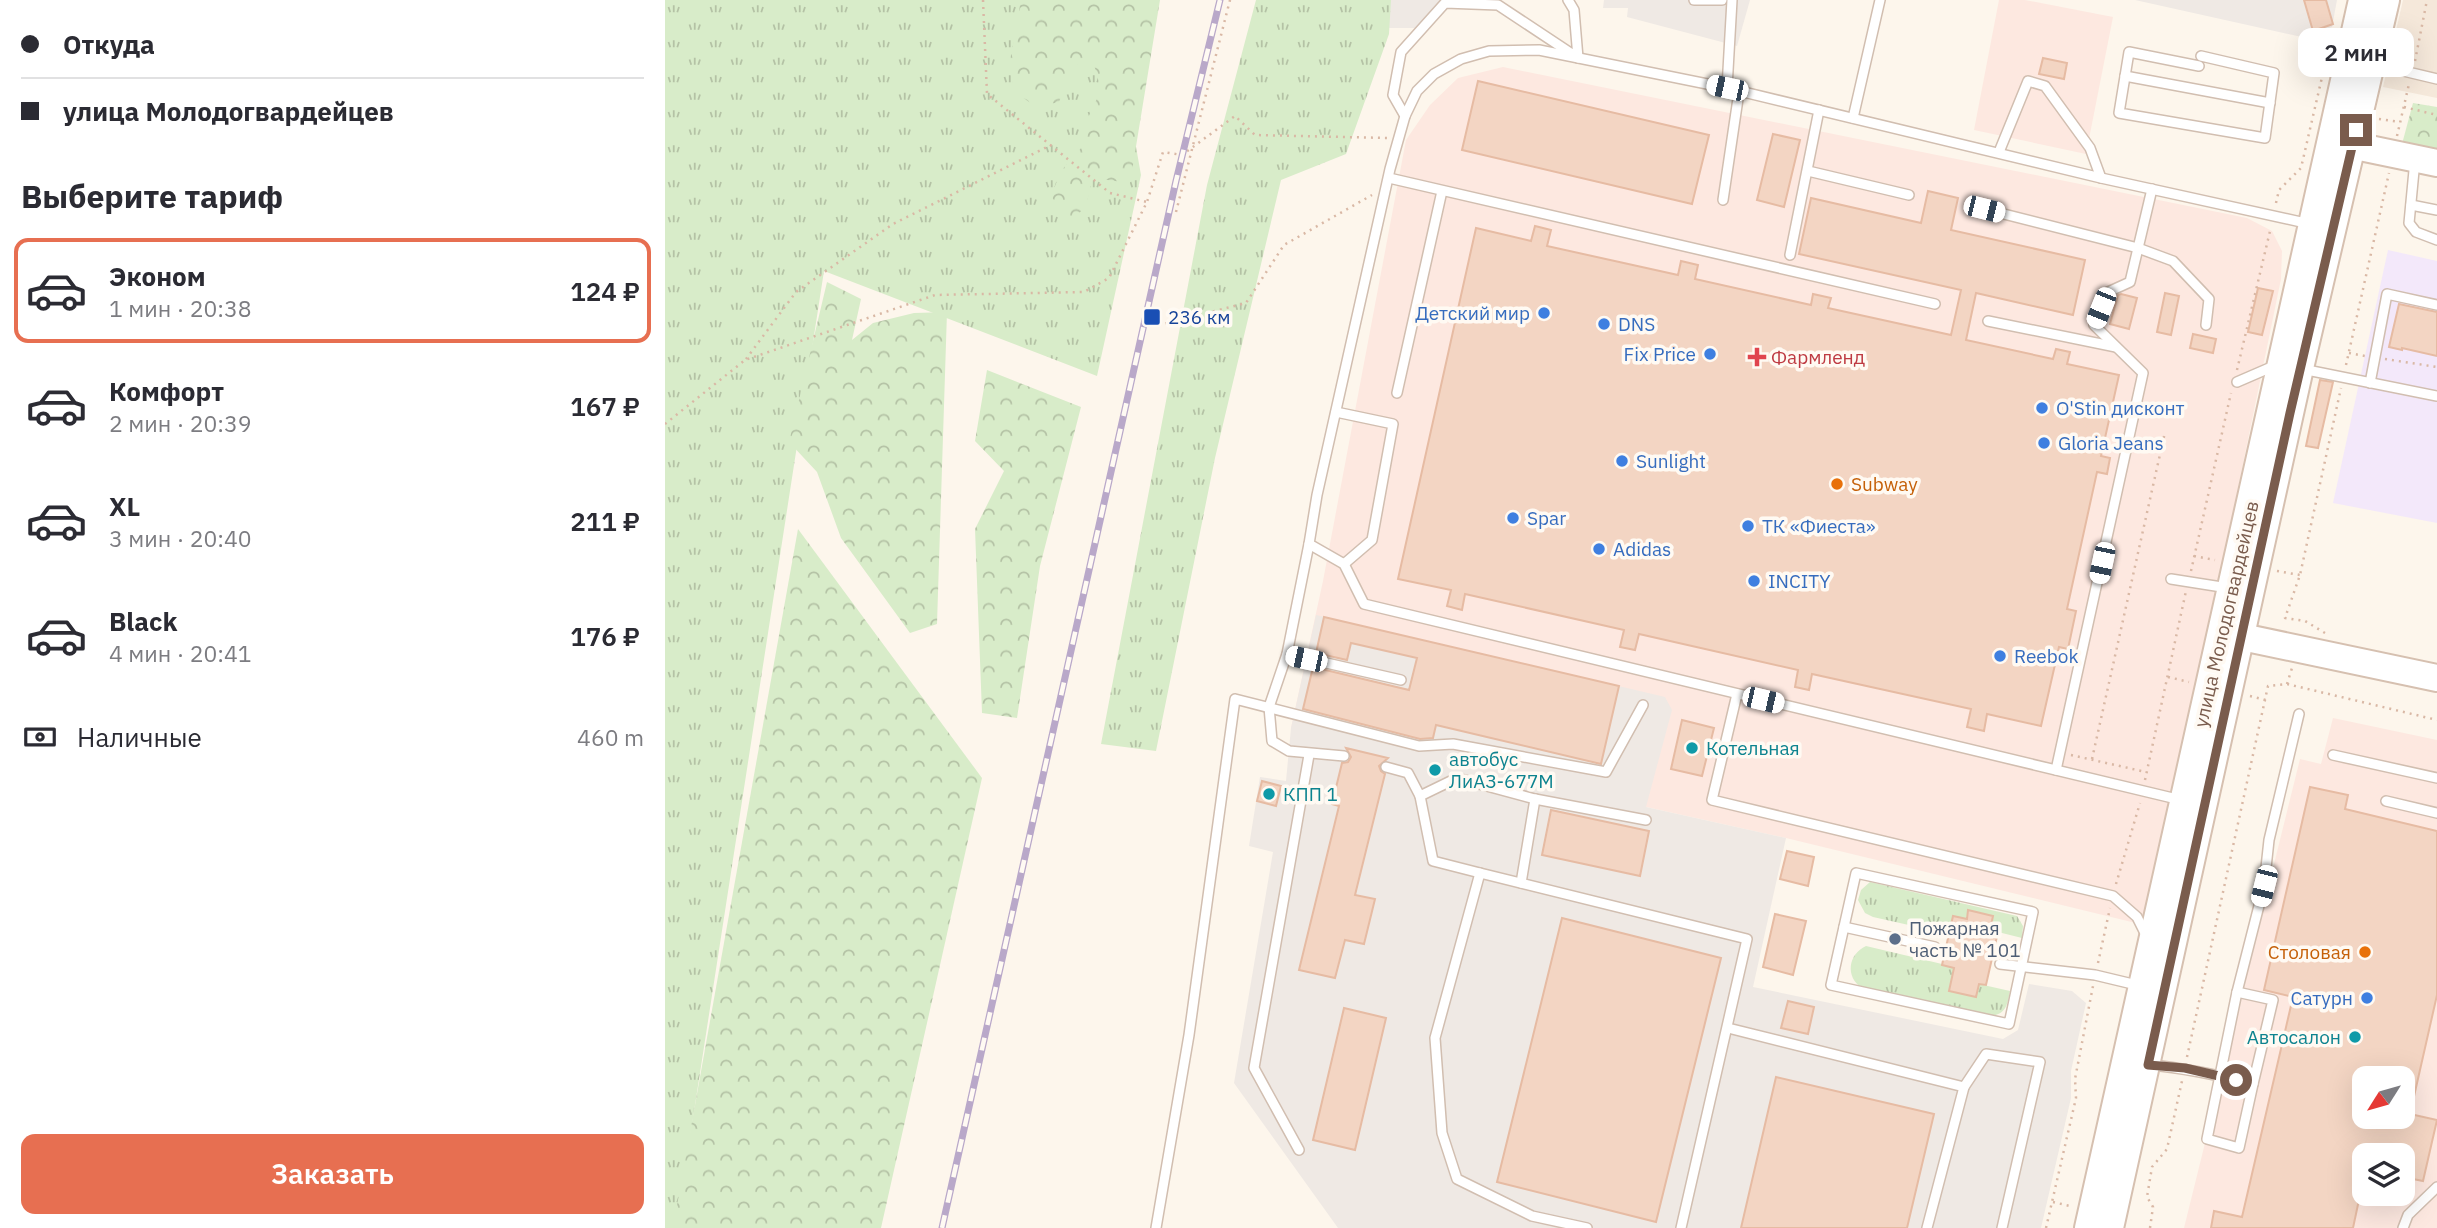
<!DOCTYPE html>
<html lang="ru">
<head>
<meta charset="utf-8">
<style>
  :root { --surface:#fff; --page:#f7f7f7; --text:#2b2b33; --muted:#7c7c81; --line:#e1e1e2; --accent:#e76f51 }
  body { margin:0; font-family:"IBM Plex Sans",sans-serif; background:var(--page); color:var(--text); height:100vh; display:flex; flex-direction:column; font-size:26px; white-space:nowrap }
  * { box-sizing:border-box; margin:0 }
  p { font-size:23px; color:var(--muted) }
  .icon { flex:none; width:38px; height:38px; fill:none; stroke:currentColor; stroke-width:2; stroke-linecap:round; stroke-linejoin:round }
  .map { position:relative; flex:1; overflow:hidden }
  .panel { display:flex; flex-direction:column; background:var(--surface); width:665px }
  .panel>* { flex:none }
  .hud { display:grid; align-content:center; height:154px; padding:0 21px; background:var(--surface) }
  .needle { width:46px; rotate:233deg }
  .buttons { position:absolute; left:1687px; top:1066px; display:grid; gap:14px }
  .buttons a { display:grid; place-items:center; width:63px; height:63px; border-radius:14px; background:var(--surface); box-shadow:0 7px 28px #0002; font-size:35px }
  .end { position:absolute; width:32px; height:32px; margin:-16px; border:9px solid #7a5c4d; background:#fff; box-shadow:0 0 0 4px #fff }
  .from { border-radius:50% }
  .bubble { position:absolute; height:49px; border-radius:14px; background:var(--surface); box-shadow:0 7px 28px #0002; font-size:23px; font-weight:600; line-height:49px; text-align:center }
  .car { position:absolute; width:21px; height:42px; margin:-21px -10px; border-radius:9px; box-shadow:0 0 5px 2px #0007; background:linear-gradient(#fff 24%,#345 0 40%,#fff 0 76%,#345 0 86%,#fff 0) }
  .hud b { display:flex; align-items:center; gap:24px; height:66px; font-size:26px }
  .hud b+b { border-top:2px solid var(--line) }
  .hud i { width:18px; height:18px; background:var(--text) }
  ul { padding:0; list-style:none }
  li { display:flex; align-items:center; gap:21px; height:105px; margin:0 14px 10px; padding:0 7px; border:4px solid transparent; border-radius:14px }
  li div { flex:1 }
  li b { display:block; font-size:26px }
  li em { font-style:normal; font-weight:600 }
  li.selected { border-color:var(--accent) }
  li>.icon { width:63px; height:63px; stroke-width:1.5 }
  h2 { padding:0 21px; font-size:32px; line-height:84px }
  .pay { display:flex; align-items:center; gap:18px; height:77px; padding:0 21px; font-size:26px }
  .pay p { margin-inline-start:auto }
  .button { display:flex; gap:14px; margin-top:auto; padding:14px 21px }
  .button a { flex:1; height:80px; border-radius:14px; background:var(--accent); color:#fff; font-size:28px; font-weight:600; line-height:80px; text-align:center }
  main { display:flex; flex:1; min-height:0 }
  .map>svg:first-child { display:block }
  .residential { fill:#f5e8da }
  .commercial { fill:#fde8e0; fill-rule:evenodd }
  .industrial { fill:#efe9e4 }
  .education { fill:#f3e8fa }
  .grass { fill:url(#grass-tufts) }
  .forest { fill:url(#forest-crowns) }
  .building { fill:#f3d5c3; stroke:#e6bba3; stroke-width:2; fill-rule:evenodd }
  .lines { fill:none; stroke-linecap:round; stroke-linejoin:round }
  .lane-casing { stroke:#d1beb0; stroke-width:12 }
  .secondary-casing { stroke:#d6c0b0; stroke-width:30 }
  .path { stroke:#d9b8a5; stroke-width:2.5; stroke-dasharray:2 5; stroke-linecap:butt }
  .lane { stroke:#fff; stroke-width:9 }
  .secondary { stroke:#fff; stroke-width:26 }
  .rail-casing { stroke:#b9a8c9; stroke-width:7 }
  .rail { stroke:#fffaf3; stroke-width:4.5; stroke-dasharray:13; stroke-linecap:butt }
  .route { stroke:#7a5c4d; stroke-width:9 }
  .shop-dot { fill:#3f7fe0; stroke:#fffaf3; stroke-width:2.5 }
  .transit-dot { fill:#1a4fb4; stroke:#fffaf3; stroke-width:2.5 }
  .health-dot { fill:#e0444e; stroke:#fffaf3; stroke-width:2.5 }
  .food-dot { fill:#e8710a; stroke:#fffaf3; stroke-width:2.5 }
  .culture-dot { fill:#0f9aa8; stroke:#fffaf3; stroke-width:2.5 }
  .service-dot { fill:#5c6f8a; stroke:#fffaf3; stroke-width:2.5 }
  .labels { text-anchor:middle; stroke-width:7; stroke-linejoin:round; paint-order:stroke }
  .shop-label { font-size:19px; fill:#366cbe; stroke:#fffaf3; text-anchor:start }
  .transit-label { font-size:19px; fill:#164399; stroke:#fffaf3; text-anchor:start }
  .health-label { font-size:19px; fill:#be3a42; stroke:#fffaf3; text-anchor:start }
  .food-label { font-size:19px; fill:#c56008; stroke:#fffaf3; text-anchor:start }
  .street-label { font-size:19px; fill:#7a5c4d; stroke:#fffaf3 }
  .culture-label { font-size:19px; fill:#0d838f; stroke:#fffaf3; text-anchor:start }
  .service-label { font-size:19px; fill:#4e5e75; stroke:#fffaf3; text-anchor:start }
</style>
</head>
<body>
<main>
<section class="panel">
<div class="hud">
<b><i class="from"></i>Откуда</b>
<b><i></i>улица Молодогвардейцев</b>
</div>
<h2>Выберите тариф</h2>
<ul>
<li class="selected"><svg class="icon" aria-label="car" viewBox="0 0 24 24"><path d="M5 17H2v-5l4-1 3-4h7l3 4 3 1v5h-3M9 17h6M6 11h13"/><circle cx="7" cy="17" r="2"/><circle cx="17" cy="17" r="2"/></svg><div><b>Эконом</b><p>1 мин · 20:38</p></div><em>124 ₽</em></li>
<li><svg class="icon" aria-label="car" viewBox="0 0 24 24"><path d="M5 17H2v-5l4-1 3-4h7l3 4 3 1v5h-3M9 17h6M6 11h13"/><circle cx="7" cy="17" r="2"/><circle cx="17" cy="17" r="2"/></svg><div><b>Комфорт</b><p>2 мин · 20:39</p></div><em>167 ₽</em></li>
<li><svg class="icon" aria-label="car" viewBox="0 0 24 24"><path d="M5 17H2v-5l4-1 3-4h7l3 4 3 1v5h-3M9 17h6M6 11h13"/><circle cx="7" cy="17" r="2"/><circle cx="17" cy="17" r="2"/></svg><div><b>XL</b><p>3 мин · 20:40</p></div><em>211 ₽</em></li>
<li><svg class="icon" aria-label="car" viewBox="0 0 24 24"><path d="M5 17H2v-5l4-1 3-4h7l3 4 3 1v5h-3M9 17h6M6 11h13"/><circle cx="7" cy="17" r="2"/><circle cx="17" cy="17" r="2"/></svg><div><b>Black</b><p>4 мин · 20:41</p></div><em>176 ₽</em></li>
</ul>
<div class="pay"><svg class="icon" aria-label="cash" viewBox="0 0 24 24"><path d="M3 7h18v10H3z"/><circle cx="12" cy="12" r="2"/></svg>Наличные<p>460 m</p></div>
<div class="button"><a>Заказать</a></div>
</section>
<div class="map">
<svg width="1772" height="1228" viewBox="0 0 1772 1228">
  <defs>
    <pattern id="grass-tufts" width="24" height="20" patternUnits="userSpaceOnUse" patternTransform="scale(1.75)"><rect width="24" height="20" fill="#d8ecc9"/><path d="M3 7l-1-3M5 7V3M7 7l1-3M15 17l-1-3M17 17v-4M19 17l1-3" fill="none" stroke="#b4c2a5"/></pattern>
    <pattern id="forest-crowns" width="20" height="18" patternUnits="userSpaceOnUse" patternTransform="scale(1.75)"><rect width="20" height="18" fill="#d8ecc9"/><path d="M2 6a3 3 0 1 1 6 0M12 15a3 3 0 1 1 6 0" fill="none" stroke="#b4c2a5"/></pattern>
  </defs>
  <rect width="100%" height="100%" fill="#fdf6ec"/>
  <polygon class="residential" points="1738,0 1772,0 1772,98 1718,87"/>
  <g class="commercial">
    <polygon points="1334,0 1360,0 1448,17 1421,154 1309,130"/>
    <polygon points="838,67 1582,218 1607,231 1617,251 1616,279 1483,926 1121,838 626,728 658,581 741,140 765,105 793,78"/>
    <path d="M1668,718L1772,740V1228H1519L1635,759L1656,764ZM1699,1078H1738V1116H1699ZM1699,1155H1738V1194H1699Z"/>
  </g>
  <g class="industrial">
    <polygon points="717,0 776,0 752,28 714,28"/>
    <polygon points="939,0 1085,0 1072,46 962,17 963,8 938,8"/>
    <polygon points="1470,0 1672,0 1667,27 1637,37"/>
    <polygon points="651,615 1000,697 1007,710 981,807 1121,838 1088,987 1338,1039 1353,1030 1364,984 1407,991 1421,1003 1406,1071 1406,1098 1376,1228 673,1228 569,1083 608,852 584,846 595,777 621,781 626,728"/>
  </g>
  <polygon class="education" points="1723,250 1772,261 1772,523 1668,503"/>
  <g class="grass">
    <polygon points="0,0 445,0 476,175 432,376 159,271 11,1228 0,1228"/>
    <polygon points="591,0 726,0 724,34 681,154 616,180 550,458 491,751 436,744 542,185"/>
    <polygon points="1205,882 1352,916 1358,926 1357,938 1325,930 1328,916 1304,910 1302,919 1288,916 1284,934 1208,917 1200,913 1193,900 1196,890"/>
    <path d="M1201,946L1277,964L1289,968L1314,984L1345,991C1342,1005 1342,1012 1328,1016L1197,988C1180,977 1183,954 1201,946Z"/>
  </g>
  <g class="forest">
    <polygon points="356,0 495,0 465,183 428,178 420,208 404,221 386,196 396,171 417,147 422,120 436,90 425,50 405,74 394,102 371,107 349,91 344,66"/>
    <polygon points="1748,103 1772,107 1772,150 1737,144"/>
    <polygon points="162,282 196,299 187,340 208,323 249,313 282,312 272,624 245,633 176,538 152,472 124,442"/>
    <polygon points="322,370 416,407 375,566 352,718 317,713 310,529 339,471 310,441"/>
    <polygon points="133,529 317,778 216,1228 8,1228"/>
  </g>
  <g class="building">
    <polygon points="1639,0 1661,0 1668,24 1648,31"/>
    <polygon points="1378,58 1402,63 1399,79 1374,74"/>
    <polygon points="813,81 1044,135 1027,204 797,150"/>
    <polygon points="1108,134 1135,140 1119,207 1092,200"/>
    <polygon points="1263,191 1293,198 1286,230 1420,260 1408,315 1311,293 1301,340 1388,359 1391,349 1405,352 1402,364 1454,375 1436,456 1445,458 1442,474 1432,472 1402,609 1411,611 1403,649 1394,647 1376,726 1322,714 1319,731 1302,727 1306,709 1147,674 1144,690 1130,687 1133,670 974,634 970,650 955,647 959,630 800,594 797,610 782,606 786,590 733,579 811,228 866,241 870,226 886,230 882,246 1013,275 1016,261 1033,265 1030,279 1146,305 1148,294 1166,298 1163,308 1286,335 1296,290 1134,254 1146,198 1256,223"/>
    <polygon points="1593,288 1608,291 1597,335 1583,332"/>
    <polygon points="1500,293 1514,296 1506,335 1492,332"/>
    <polygon points="1456,294 1472,298 1464,329 1445,324 1453,295"/>
    <polygon points="1734,304 1772,312 1772,356 1737,348 1737,350 1724,347"/>
    <polygon points="1528,334 1551,339 1548,353 1525,348"/>
    <polygon points="1655,380 1668,382 1653,448 1641,446"/>
    <polygon points="659,617 954,686 936,764 771,725 768,738 755,739 638,709 648,667 744,690 752,658 686,643 682,660 651,653"/>
    <polygon points="1017,720 1049,728 1037,776 1006,769"/>
    <polygon points="681,748 723,758 714,766 716,771 720,774 690,895 710,899 699,944 680,940 670,978 634,970 674,806 667,804 677,763 683,762 686,757"/>
    <polygon points="597,781 616,786 611,806 592,801"/>
    <path d="M1645,787L1683,795L1680,809L1772,831V995L1745,1114L1772,1120L1758,1181L1738,1177V1155H1699V1196L1695,1195L1688,1228H1546L1549,1211L1577,1217L1628,997L1599,990ZM1699,1078H1738V1116H1699Z"/>
    <polygon points="886,810 984,831 975,876 877,855"/>
    <polygon points="1122,851 1149,857 1143,886 1115,879"/>
    <polygon points="1303,910 1328,916 1325,930 1333,932 1321,985 1314,984 1311,997 1284,991 1289,968 1277,965 1288,916 1302,919"/>
    <polygon points="1110,914 1141,921 1128,975 1098,967"/>
    <polygon points="897,918 1056,958 991,1222 832,1182"/>
    <polygon points="1123,1001 1149,1007 1143,1034 1116,1028"/>
    <polygon points="679,1008 721,1018 690,1150 648,1140"/>
    <polygon points="1111,1077 1269,1114 1242,1228 1076,1228"/>
  </g>
  <g class="lines">
    <defs>
      <g id="lane">
        <polyline points="1029,0 1057,0"/>
        <polyline points="1709,64 1772,79"/>
        <polyline points="1534,66 1464,52 1454,113 1600,138 1609,73 1536,56"/>
        <polyline points="1460,76 1605,103"/>
        <polyline points="1062,88 1067,0"/>
        <polyline points="740,116 728,95 736,52 780,3 833,5 913,58 909,10 903,0"/>
        <polyline points="1188,118 1215,0"/>
        <polyline points="1334,152 1363,81 1380,86 1425,148 1436,178"/>
        <polyline points="1750,160 1744,223 1751,232 1772,240"/>
        <polyline points="1143,171 1244,195"/>
        <polyline points="724,178 1270,304"/>
        <polyline points="1058,200 1074,92"/>
        <polyline points="1746,205 1772,210"/>
        <polyline points="1319,209 1473,248 1508,261 1544,299 1541,325"/>
        <polyline points="1125,255 1154,110"/>
        <polyline points="1323,321 1451,347"/>
        <polyline points="1637,369 1772,396"/>
        <polyline points="1572,382 1609,366"/>
        <polyline points="1705,383 1722,294 1772,305"/>
        <polyline points="732,393 777,191"/>
        <polyline points="671,412 728,424 707,540 679,564"/>
        <polyline points="644,544 622,654 604,707 607,741 624,751 679,756"/>
        <polyline points="1506,579 1563,588"/>
        <polyline points="622,654 736,680"/>
        <polyline points="1072,694 1047,800 1448,896 1472,917 1482,937"/>
        <polyline points="1668,755 1772,778"/>
        <polyline points="721,767 743,773 755,796 768,861 815,873"/>
        <polyline points="1391,770 1478,373 1429,325 1443,292 1465,282 1487,189"/>
        <polyline points="755,796 792,778 870,799 981,820"/>
        <polyline points="1516,800 699,604 679,564 644,544 652,495 725,169 740,116 752,91 769,74 796,59 824,51 874,50 1062,88 1436,178 1645,224"/>
        <polyline points="1721,801 1772,813"/>
        <polygon points="1191,873 1368,912 1344,1024 1166,985"/>
        <polyline points="856,883 870,799"/>
        <polyline points="1179,927 1270,947"/>
        <polyline points="1335,964 1430,975 1476,986"/>
        <polyline points="1572,992 1608,1000 1588,1084"/>
        <polyline points="1063,1028 1299,1087 1262,1228"/>
        <path d="M1484,1065C1520,1068 1553,1075 1588,1084L1574,1148L1542,1139L1572,992L1599,886L1604,840L1634,714"/>
        <polyline points="1299,1087 1321,1054 1375,1062 1337,1228"/>
        <polyline points="634,1150 589,1068 644,755"/>
        <polyline points="491,1228 524,1035 570,699 754,746 788,744 941,772 978,705"/>
        <polyline points="922,1228 867,1216 792,1179 777,1133 770,1038 815,873 1082,939 1016,1228"/>
        <polyline points="1738,1228 1743,1215 1772,1187"/>
      </g>
      <g id="secondary">
        <polyline points="1671,142 1772,163"/>
        <polyline points="1558,633 1772,678"/>
        <polyline points="1423,1228 1697,0"/>
        <polyline points="1445,1228 1635,368 1721,0"/>
      </g>
    </defs>
    <use href="#lane" class="lane-casing"/>
    <use href="#secondary" class="secondary-casing"/>
    <g class="path">
      <polyline points="318,0 322,94 445,193 482,202"/>
      <polyline points="1750,61 1762,0"/>
      <polyline points="1739,107 1772,115"/>
      <polyline points="1714,119 1735,122"/>
      <polyline points="1732,136 1744,84"/>
      <polyline points="1611,203 1614,190 1636,168 1667,34"/>
      <polyline points="511,212 565,0"/>
      <polyline points="487,321 498,324 581,303 619,245 707,195"/>
      <polyline points="1684,353 1700,356"/>
      <polyline points="81,359 131,292 228,224 386,145"/>
      <polyline points="1720,359 1772,367"/>
      <polyline points="1681,365 1724,173"/>
      <polyline points="1572,370 1606,227"/>
      <polyline points="0,424 80,360 270,295 419,292 444,278 482,202 498,152 517,155 570,116 590,135 723,138"/>
      <polyline points="1529,556 1550,560"/>
      <polyline points="1526,571 1566,393"/>
      <polyline points="1612,571 1635,575"/>
      <polyline points="1660,633 1640,621 1620,618 1635,575 1676,388"/>
      <polyline points="1503,677 1524,682"/>
      <polyline points="1622,684 1627,668"/>
      <polyline points="1585,696 1601,700"/>
      <polyline points="1406,755 1481,772"/>
      <polyline points="1427,759 1500,432"/>
      <polyline points="1480,780 1521,591"/>
      <polyline points="1451,884 1475,803"/>
      <polyline points="1433,963 1445,908"/>
      <polyline points="1522,1057 1603,686 1622,684 1772,720"/>
      <polyline points="1388,1202 1405,1206"/>
      <polyline points="1381,1228 1411,1098 1410,1079 1428,986"/>
      <polyline points="1485,1228 1488,1207 1482,1197 1487,1167 1502,1149 1517,1081"/>
    </g>
    <use href="#lane" class="lane"/>
    <use href="#secondary" class="secondary"/>
    <defs>
      <polyline id="rail" points="277,1228 511,181 555,0"/>
    </defs>
    <use href="#rail" class="rail-casing"/>
    <use href="#rail" class="rail"/>
  </g>
  <g class="lines">
    <polyline class="route" points="1571,1080 1520,1068 1483,1065 1625,413 1691,130"/>
  </g>
  <g class="shop-dot">
    <circle cx="879" cy="313" r="7"/>
    <circle cx="939" cy="324" r="7"/>
    <circle cx="1045" cy="354" r="7"/>
    <circle cx="1377" cy="408" r="7"/>
    <circle cx="1379" cy="443" r="7"/>
    <circle cx="957" cy="461" r="7"/>
    <circle cx="848" cy="518" r="7"/>
    <circle cx="1083" cy="526" r="7"/>
    <circle cx="934" cy="549" r="7"/>
    <circle cx="1089" cy="581" r="7"/>
    <circle cx="1335" cy="656" r="7"/>
    <circle cx="1702" cy="998" r="7"/>
  </g>
  <rect class="transit-dot" x="478" y="308" width="18" height="18" rx="3.5"/>
  <path class="health-dot" d="M1088.5 346.5h7v7h7v7h-7v7h-7v-7h-7v-7h7z"/>
  <g class="food-dot">
    <circle cx="1172" cy="484" r="7"/>
    <circle cx="1700" cy="952" r="7"/>
  </g>
  <g class="culture-dot">
    <circle cx="1027" cy="748" r="7"/>
    <circle cx="770" cy="770" r="7"/>
    <circle cx="604" cy="794" r="7"/>
    <circle cx="1690" cy="1037" r="7"/>
  </g>
  <circle class="service-dot" cx="1230" cy="939" r="7"/>
  <g class="labels">
    <g class="shop-label">
      <text x="865" y="320" text-anchor="end">Детский мир</text>
      <text x="953" y="331">DNS</text>
      <text x="1031" y="361" text-anchor="end">Fix Price</text>
      <text x="1391" y="415">O'Stin дисконт</text>
      <text x="1393" y="450">Gloria Jeans</text>
      <text x="971" y="468">Sunlight</text>
      <text x="862" y="525">Spar</text>
      <text x="1097" y="533">ТК «Фиеста»</text>
      <text x="948" y="556">Adidas</text>
      <text x="1103" y="588">INCITY</text>
      <text x="1349" y="663">Reebok</text>
      <text x="1688" y="1005" text-anchor="end">Сатурн</text>
    </g>
    <g class="transit-label">
      <text x="503" y="324">236 км</text>
    </g>
    <g class="health-label">
      <text x="1106" y="364">Фармленд</text>
    </g>
    <g class="food-label">
      <text x="1186" y="491">Subway</text>
      <text x="1686" y="959" text-anchor="end">Столовая</text>
    </g>
    <g class="street-label">
      <text transform="translate(1561 614) rotate(-77)" y="7">улица Молодогвардейцев</text>
    </g>
    <g class="culture-label">
      <text x="1041" y="755">Котельная</text>
      <text x="784" y="766">автобус<tspan x="784" dy="22">ЛиАЗ-677М</tspan></text>
      <text x="618" y="801">КПП 1</text>
      <text x="1676" y="1044" text-anchor="end">Автосалон</text>
    </g>
    <g class="service-label">
      <text x="1244" y="935">Пожарная<tspan x="1244" dy="22">часть № 101</tspan></text>
    </g>
  </g>
</svg>
<div class="buttons">
<a><svg class="needle" viewBox="-14 -14 28 28"><path d="M0-13l5 13h-10z" fill="#e53935"/><path d="M0 13l5-13h-10z" fill="#7c7c81"/></svg></a>
<a><svg class="icon" aria-label="layers" viewBox="0 0 24 24"><path d="M12 4l9 5-9 5-9-5zM3 14l9 5 9-5"/></svg></a>
</div>
<i class="end from" style="left:1571px;top:1080px"></i>
<i class="end" style="left:1691px;top:130px"></i>
<div class="bubble" style="left:1633px;top:28px;width:116px">2 мин</div>
<i class="car" style="left:1062px;top:88px;rotate:282deg"></i>
<i class="car" style="left:1319px;top:209px;rotate:104deg"></i>
<i class="car" style="left:1436px;top:308px;rotate:202deg"></i>
<i class="car" style="left:1437px;top:563px;rotate:192deg"></i>
<i class="car" style="left:641px;top:659px;rotate:282deg"></i>
<i class="car" style="left:1098px;top:700px;rotate:103deg"></i>
<i class="car" style="left:1599px;top:886px;rotate:194deg"></i>
</div>
</main>
</body>
</html>
